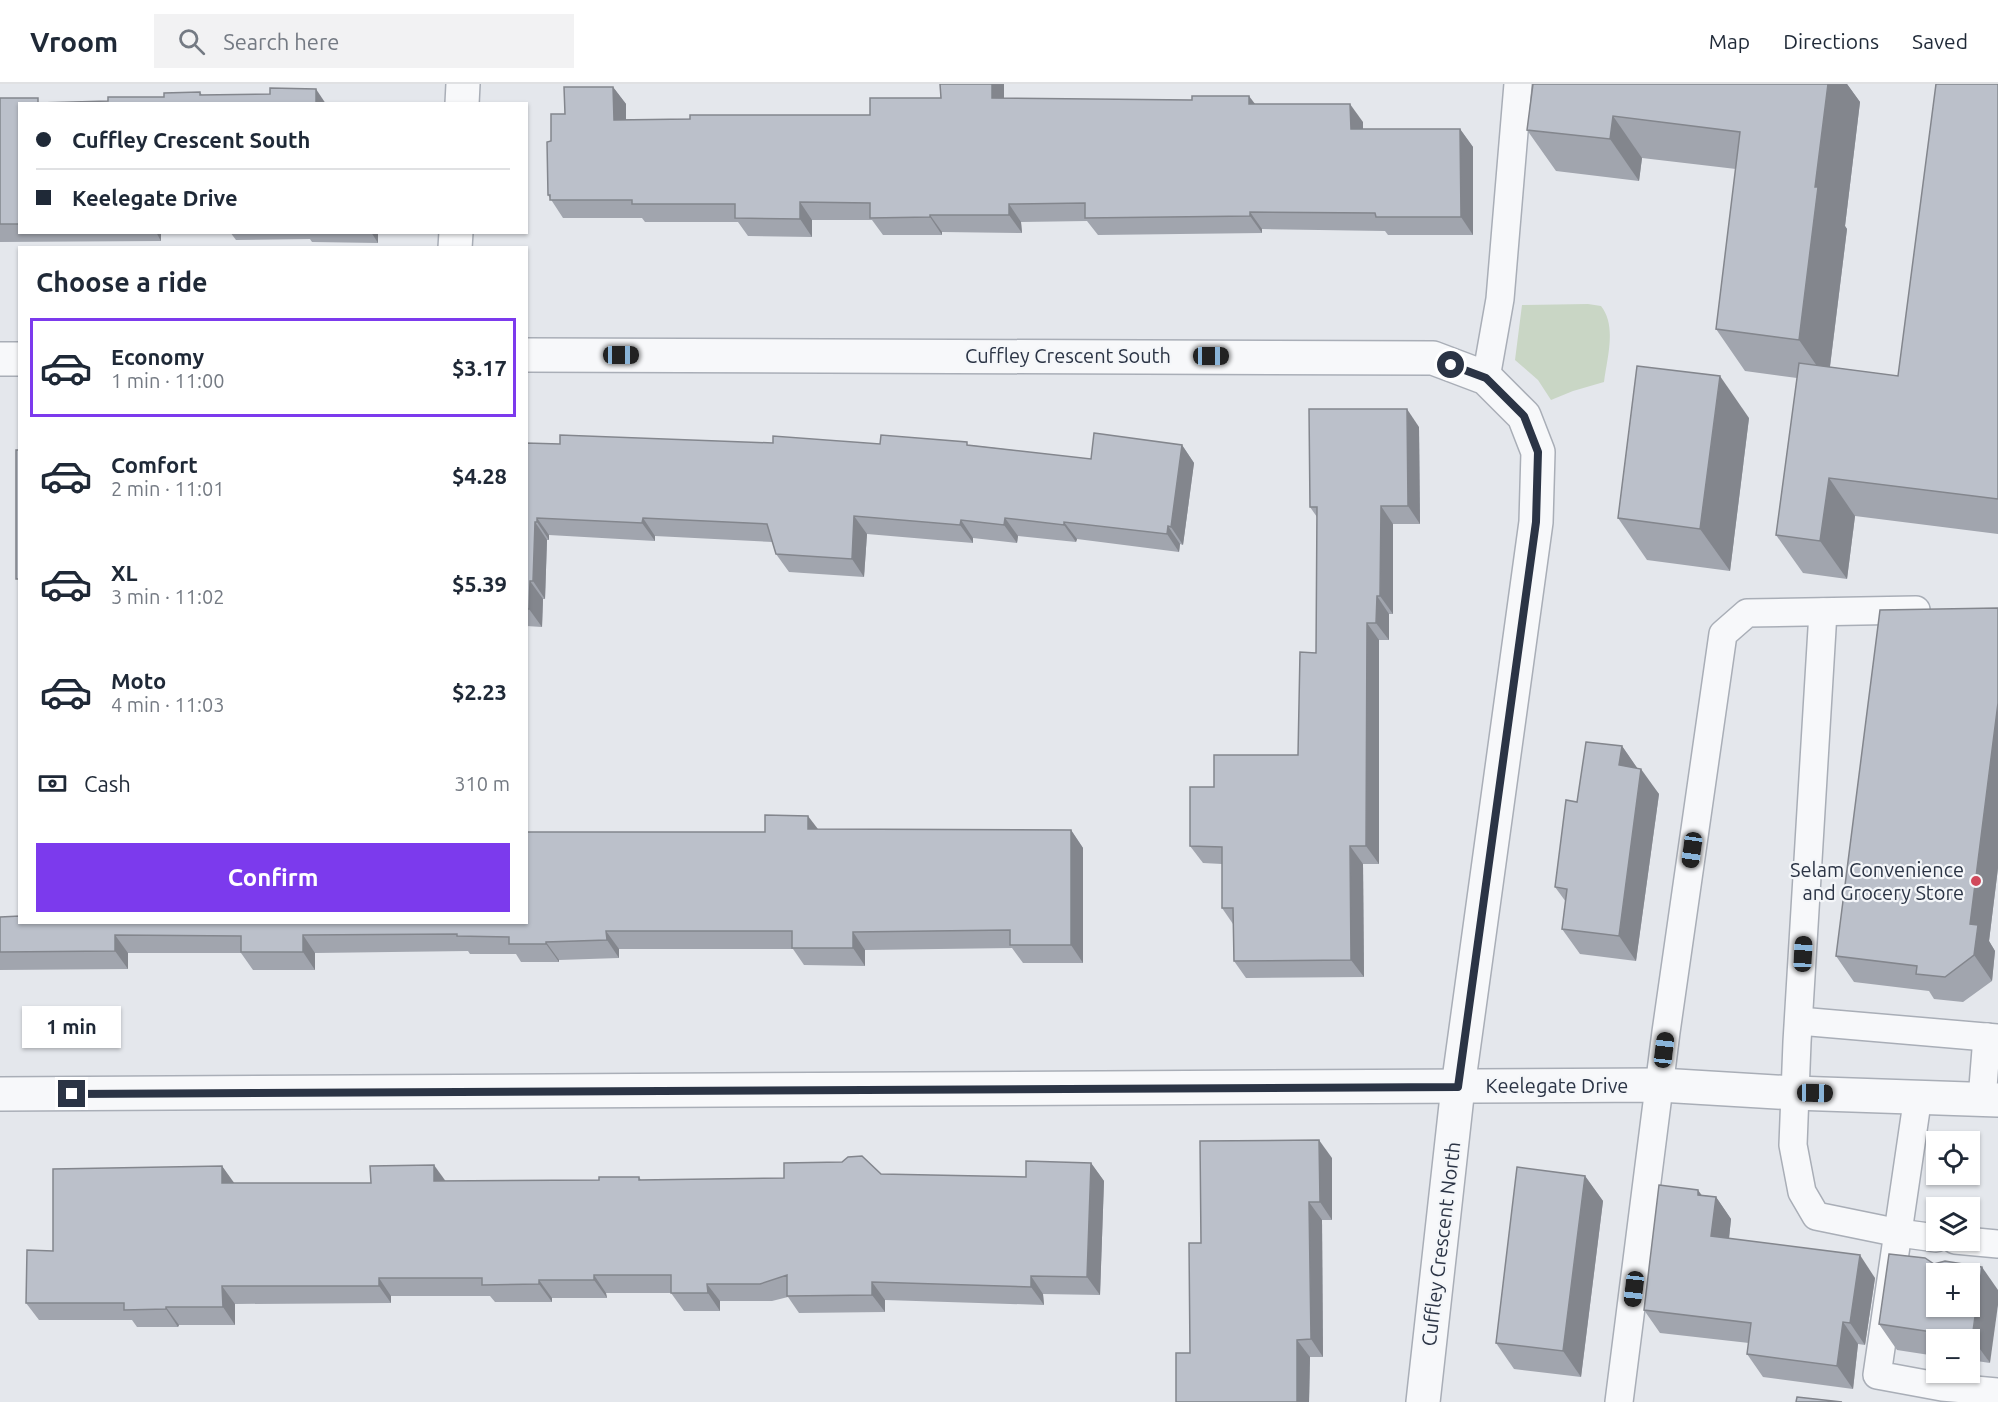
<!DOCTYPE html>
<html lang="en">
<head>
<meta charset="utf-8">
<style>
  :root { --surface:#fff; --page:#f2f2f3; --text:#1f2937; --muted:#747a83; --line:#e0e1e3; --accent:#7c3aed }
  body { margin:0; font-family:Ubuntu,sans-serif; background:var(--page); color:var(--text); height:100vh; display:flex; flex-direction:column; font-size:22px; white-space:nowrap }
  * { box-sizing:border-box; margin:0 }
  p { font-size:20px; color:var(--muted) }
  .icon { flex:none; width:33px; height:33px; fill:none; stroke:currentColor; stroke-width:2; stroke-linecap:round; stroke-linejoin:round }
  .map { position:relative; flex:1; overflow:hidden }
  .side { position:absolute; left:18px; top:162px; width:510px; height:678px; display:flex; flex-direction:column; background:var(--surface); border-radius:0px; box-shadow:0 2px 4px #0004 }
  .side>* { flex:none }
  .top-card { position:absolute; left:18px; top:18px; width:510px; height:132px; border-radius:0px; box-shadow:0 2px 4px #0004; display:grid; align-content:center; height:132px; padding:0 18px; background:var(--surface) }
  .fabs { position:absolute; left:1926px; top:1047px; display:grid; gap:12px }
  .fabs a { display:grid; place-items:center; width:54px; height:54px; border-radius:0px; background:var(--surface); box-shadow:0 2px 4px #0004; font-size:30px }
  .end { position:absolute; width:27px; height:27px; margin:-14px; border:8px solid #2b3445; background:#fff; box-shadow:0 0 0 3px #fff }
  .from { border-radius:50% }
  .bubble { position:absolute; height:42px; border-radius:0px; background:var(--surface); box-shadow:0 2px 4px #0004; font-size:20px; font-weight:700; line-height:42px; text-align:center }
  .car { position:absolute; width:18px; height:36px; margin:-18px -9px; border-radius:8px; box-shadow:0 0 4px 2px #0007; background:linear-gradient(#222 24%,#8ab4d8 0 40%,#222 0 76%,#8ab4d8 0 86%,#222 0) }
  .top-card b { display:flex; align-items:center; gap:21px; height:57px; font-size:22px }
  .top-card b+b { border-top:2px solid var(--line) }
  .top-card i { width:15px; height:15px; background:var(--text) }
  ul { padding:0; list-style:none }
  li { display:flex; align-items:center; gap:18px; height:99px; margin:0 12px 9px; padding:0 6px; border:3px solid transparent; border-radius:0px }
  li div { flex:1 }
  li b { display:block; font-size:22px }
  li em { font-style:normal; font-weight:700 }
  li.active { border-color:var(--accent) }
  li>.icon { width:54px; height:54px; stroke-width:1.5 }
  h2 { padding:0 18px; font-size:27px; line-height:72px }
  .pay { display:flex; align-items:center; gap:15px; height:66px; padding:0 18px; font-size:22px }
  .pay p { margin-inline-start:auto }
  .cta { display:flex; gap:12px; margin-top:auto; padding:12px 18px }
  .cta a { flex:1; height:69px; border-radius:0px; background:var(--accent); color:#fff; font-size:24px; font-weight:700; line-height:69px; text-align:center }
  header { display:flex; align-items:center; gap:36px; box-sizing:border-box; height:84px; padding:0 30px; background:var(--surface); border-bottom:2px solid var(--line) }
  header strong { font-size:28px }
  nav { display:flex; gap:33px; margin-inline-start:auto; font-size:21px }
  .search { width:420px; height:54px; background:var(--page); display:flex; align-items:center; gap:15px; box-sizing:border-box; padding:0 21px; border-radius:0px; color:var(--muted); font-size:22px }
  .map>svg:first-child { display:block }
  .green { fill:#c9d6c5 }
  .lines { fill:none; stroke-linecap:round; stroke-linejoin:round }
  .lane-casing { stroke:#a9aeb7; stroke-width:30 }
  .street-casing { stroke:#a9aeb7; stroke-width:36 }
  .lane { stroke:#f7f8fa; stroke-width:27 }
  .street { stroke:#f7f8fa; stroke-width:33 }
  .wall { fill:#a1a5ae }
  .shaded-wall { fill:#83868d }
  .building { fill:#bbc0ca; stroke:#83868d; stroke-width:1.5; fill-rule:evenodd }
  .route { stroke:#2b3445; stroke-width:8 }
  .poi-dot { fill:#d1495b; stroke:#f4f6f9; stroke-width:2 }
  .labels { text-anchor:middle; stroke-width:4.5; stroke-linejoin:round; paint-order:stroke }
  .street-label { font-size:20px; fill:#2b3445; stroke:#f4f6f9 }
  .poi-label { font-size:20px; fill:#2b3445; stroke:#f4f6f9; text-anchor:end }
</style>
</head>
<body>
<header>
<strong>Vroom</strong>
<div class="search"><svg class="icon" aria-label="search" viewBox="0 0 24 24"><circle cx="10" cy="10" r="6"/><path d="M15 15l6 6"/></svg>Search here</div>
<nav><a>Map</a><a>Directions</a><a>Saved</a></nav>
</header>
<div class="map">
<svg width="1998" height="1318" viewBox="0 0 1998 1318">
  <rect width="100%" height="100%" fill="#e4e7ec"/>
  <path class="green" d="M1588,220L1601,222C1617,242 1607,274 1604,298L1573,307L1551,316L1538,296L1515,276L1522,221Z"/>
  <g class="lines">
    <defs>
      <g id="lane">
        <polyline points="1486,294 1500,215 1518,0"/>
        <polyline points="1823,528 1797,958 1793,1061 1802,1108 1816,1132 1899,1149 1936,1154"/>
        <polyline points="1799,937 1998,954"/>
        <polyline points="1918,1012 1877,1291 1942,1303 1998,1308"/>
        <polyline points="1982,1015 1987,953"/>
        <polyline points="1955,1156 1998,1160"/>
        <polyline points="1619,1318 1666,948 1723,550 1747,529 1916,526"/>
      </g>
      <g id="street">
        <polyline points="462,20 463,0"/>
        <polyline points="455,164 456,148"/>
        <polyline points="526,271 1433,274 1486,294 1524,332 1538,368 1536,438 1458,1003 1423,1318"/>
        <polyline points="0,275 20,275"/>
        <polyline points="0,1010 1660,1001 1794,1009 1998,1016"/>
      </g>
    </defs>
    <use href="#lane" class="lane-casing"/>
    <use href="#street" class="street-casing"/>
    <use href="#lane" class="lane"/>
    <use href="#street" class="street"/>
  </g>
  <g class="wall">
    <polygon points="1533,0 1847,0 1860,18 1845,142 1847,145 1830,283 1898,292 1998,0 1998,450 1855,432 1847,495 1803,489 1776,451 1797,294 1745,287 1716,245 1736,85 1642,74 1639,97 1556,87 1527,46"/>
    <polygon points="613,3 626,20 626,36 870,31 1004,14 1255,20 1363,38 1363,45 1460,45 1473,63 1473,151 1388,151 1385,147 1262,145 1262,149 1098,151 1087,137 1021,138 1022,149 942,148 942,151 883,151 872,136 812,136 812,153 748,152 738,138 645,138 642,134 563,134 548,111 551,57 565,30"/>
    <polygon points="200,8 202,11 326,20 20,20 20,148 161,148 161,157 0,158 0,14 41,19 108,17 164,13"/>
    <polygon points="230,148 378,148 378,159 312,158 310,155 236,156"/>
    <polygon points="1749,334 1730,487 1647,476 1618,434"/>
    <polygon points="1419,343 1420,440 1393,440 1393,530 1389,530 1389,556 1379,556 1379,780 1363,780 1364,893 1246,894 1234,877 1233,840 1222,824 1222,780 1203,779 1190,762 1214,703 1298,671 1316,569 1317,433 1310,423"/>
    <polygon points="526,359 560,360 773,359 969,361 1091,375 1182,361 1194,379 1183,461 1180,460 1179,468 1077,455 1076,458 1018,452 1017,459 973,454 973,459 867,450 864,493 789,488 776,470 773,458 655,452 655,457 549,451 549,456 547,456 545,515 543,515 542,543 526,542"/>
    <polygon points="1998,524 1998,784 1989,857 1995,867 1992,897 1963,918 1934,915 1929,907 1854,898 1836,872"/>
    <polygon points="1622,662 1637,684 1659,710 1636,877 1580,870 1562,845 1566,818 1555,803 1577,718"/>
    <polygon points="817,745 1071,746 1083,764 1083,879 1023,879 1012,864 865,866 865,882 804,881 793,865 619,865 619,874 559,876 559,878 521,878 516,870 470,870 468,867 315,869 315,886 253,886 241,869 128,869 128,885 0,886 0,833 20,838 765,748"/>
    <polygon points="1332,1074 1332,1136 1322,1136 1323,1273 1310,1273 1309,1318 1176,1318 1190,1269 1201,1159"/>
    <polygon points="1091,1079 1104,1097 1100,1211 1043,1210 1044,1221 885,1216 885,1228 799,1229 788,1213 772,1217 720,1217 720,1227 684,1227 671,1209 606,1209 607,1214 552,1214 552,1218 495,1218 490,1212 391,1212 391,1219 235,1220 235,1241 179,1241 178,1243 137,1243 132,1236 39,1236 26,1219 53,1167 222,1082 233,1099 371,1099 599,1096 639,1093 641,1096 784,1094 881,1090 1026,1093"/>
    <polygon points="1585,1092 1603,1117 1581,1293 1514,1285 1496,1259"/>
    <polygon points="1702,1111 1716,1113 1731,1135 1729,1154 1875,1194 1865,1261 1858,1260 1853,1305 1763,1293 1747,1270 1749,1259 1660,1249 1644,1226"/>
    <polygon points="1925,1174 1990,1279 1970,1276 1970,1256 1936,1256 1936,1272 1897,1266 1879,1240"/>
  </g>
  <g class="shaded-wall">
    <polygon points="992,0 1004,0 1004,32 992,14"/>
    <polygon points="1828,0 1847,0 1860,18 1845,142 1847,145 1828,298 1799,256 1815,103"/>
    <polygon points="613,3 626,20 626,53 614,36"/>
    <polygon points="316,5 326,20 316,20"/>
    <polygon points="1249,12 1262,29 1249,20"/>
    <polygon points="1350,20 1363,38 1363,63 1351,45"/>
    <polygon points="1613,32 1642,74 1639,97 1610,55"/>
    <polygon points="1460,45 1473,63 1473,151 1461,133"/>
    <polygon points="800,118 812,136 812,153 800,135"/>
    <polygon points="1009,120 1021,138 1022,149 1009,131"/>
    <polygon points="1250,128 1262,145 1262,149 1250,132"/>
    <polygon points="930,131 942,148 942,151 930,133"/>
    <polygon points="156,148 161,148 161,157"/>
    <polygon points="371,148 378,148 378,159"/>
    <polygon points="1720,292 1749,334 1730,487 1700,445"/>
    <polygon points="1407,325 1419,343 1420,440 1408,422"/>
    <polygon points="1182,361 1194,379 1183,461 1171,443"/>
    <polygon points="1829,394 1855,432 1847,495 1820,457"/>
    <polygon points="1381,422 1393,440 1393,530 1380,512"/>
    <polygon points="854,432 867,450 864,493 852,475"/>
    <polygon points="537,434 549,451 549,456 537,438"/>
    <polygon points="643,434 655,452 655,457 642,439"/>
    <polygon points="1005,434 1018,452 1017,459 1004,441"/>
    <polygon points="961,436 973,454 973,459 960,441"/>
    <polygon points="535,438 547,456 545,515 533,497"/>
    <polygon points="1064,438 1077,455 1076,458 1064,441"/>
    <polygon points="1168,442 1180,460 1179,468 1167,450"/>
    <polygon points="530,497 543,515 542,543 529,525"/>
    <polygon points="1377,512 1389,530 1389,556 1376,539"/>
    <polygon points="1367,539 1379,556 1379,780 1366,762"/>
    <polygon points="1998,619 1998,784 1989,857 1995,867 1992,897 1974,871 1970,840"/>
    <polygon points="1622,662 1640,688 1619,681"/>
    <polygon points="1641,685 1659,710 1636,877 1619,852"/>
    <polygon points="808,732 821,749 808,745"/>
    <polygon points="1071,746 1083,764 1083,879 1071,861"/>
    <polygon points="1350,762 1363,780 1364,893 1351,876"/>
    <polygon points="606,847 619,865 619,874 607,856"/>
    <polygon points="853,848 865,866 865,882 853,864"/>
    <polygon points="115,851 128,869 128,885 115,867"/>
    <polygon points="303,851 315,869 315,886 303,868"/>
    <polygon points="546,858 559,876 559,878 546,860"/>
    <polygon points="1319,1056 1332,1074 1332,1136 1320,1118"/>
    <polygon points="1091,1079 1104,1097 1100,1211 1087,1193"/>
    <polygon points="434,1081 447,1099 434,1097"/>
    <polygon points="222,1082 235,1100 222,1099"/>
    <polygon points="1585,1092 1603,1117 1581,1293 1563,1267"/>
    <polygon points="1698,1106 1714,1128 1716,1113 1731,1135 1727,1174 1711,1152 1698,1111"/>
    <polygon points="1309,1118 1322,1136 1323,1273 1311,1255"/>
    <polygon points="1860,1171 1875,1194 1865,1261 1850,1239"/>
    <polygon points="1982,1183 1998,1206 1998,1221 1990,1279 1972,1254"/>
    <polygon points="594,1191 606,1209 607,1214 594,1196"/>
    <polygon points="1031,1192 1043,1210 1044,1221 1031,1203"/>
    <polygon points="379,1194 391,1212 391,1219 379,1202"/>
    <polygon points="539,1196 552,1214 552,1218 539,1200"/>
    <polygon points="872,1198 885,1216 885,1228 872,1211"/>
    <polygon points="707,1200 720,1217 720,1227 708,1209"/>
    <polygon points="222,1202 235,1220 235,1241 223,1223"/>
    <polygon points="166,1223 179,1241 178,1243 166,1225"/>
    <polygon points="1843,1238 1858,1260 1853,1305 1837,1282"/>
    <polygon points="1297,1256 1310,1273 1309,1318 1297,1318"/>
  </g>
  <g class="building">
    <polygon points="940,0 992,0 992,14 1192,16 1192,12 1249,12 1249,20 1350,20 1351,45 1460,45 1461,133 1376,133 1375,129 1250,128 1250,132 1085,134 1085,119 1009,120 1009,131 930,131 930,133 870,134 870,119 800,118 800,135 735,134 735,120 632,120 632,116 550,116 550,111 548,111 547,58 551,57 551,30 565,30 564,3 613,3 614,36 690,35 690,31 870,31 870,14 941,14"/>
    <polygon points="1533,0 1828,0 1815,103 1818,103 1799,256 1716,245 1740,48 1613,32 1610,55 1527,46"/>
    <polygon points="1936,0 1998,0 1998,415 1829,394 1820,457 1776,451 1799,279 1898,292"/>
    <polygon points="270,4 316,5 316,20 20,20 20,140 0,140 0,14 38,14 38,19 108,17 108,13 164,13 164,9 200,8 200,11 270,10"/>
    <polygon points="1637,282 1720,292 1700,445 1618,434"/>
    <polygon points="1309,325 1407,325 1408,422 1381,422 1380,512 1377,512 1376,539 1367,539 1366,762 1350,762 1351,876 1234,877 1233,824 1222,824 1222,763 1190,762 1190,703 1214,703 1214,671 1298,671 1300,568 1316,569 1317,423 1310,423"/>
    <polygon points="1094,349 1182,361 1171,443 1168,442 1167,450 1064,438 1064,441 1005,434 1004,441 961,436 960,441 854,432 852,475 776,470 767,440 643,434 642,439 537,434 537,438 535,438 533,497 530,497 529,525 526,525 526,359 560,360 560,351 773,359 773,352 880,360 881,351 967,358 967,361 1091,375"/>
    <rect x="16" y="366" width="4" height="129"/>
    <polygon points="1998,524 1998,619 1970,840 1978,841 1974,871 1945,893 1916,890 1917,882 1836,872 1880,526"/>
    <polygon points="1586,658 1622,662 1619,681 1641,685 1619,852 1562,845 1567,805 1555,803 1566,716 1577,718"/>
    <polygon points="765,731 808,732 808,745 1071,746 1071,861 1010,861 1010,846 853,848 853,864 792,864 792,847 606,847 607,856 546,858 546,860 509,860 509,853 457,852 457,850 303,851 303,868 241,868 241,852 115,851 115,867 0,868 0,833 20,832 20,838 526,838 526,748 765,748"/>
    <polygon points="1319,1056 1320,1118 1309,1118 1311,1255 1297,1256 1297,1318 1176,1318 1176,1269 1190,1269 1189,1159 1201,1159 1200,1057"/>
    <polygon points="862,1072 881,1090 1026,1093 1026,1077 1091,1079 1087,1193 1031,1192 1031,1203 872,1198 872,1211 787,1212 787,1191 760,1200 707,1200 708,1209 671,1209 671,1191 594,1191 594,1196 539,1196 539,1200 482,1201 482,1194 379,1194 379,1202 222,1202 223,1223 166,1223 166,1225 124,1226 124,1219 26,1219 27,1166 53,1167 53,1085 222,1082 222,1099 371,1099 370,1082 434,1081 434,1097 599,1096 599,1093 639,1093 639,1096 784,1094 784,1079 842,1078 848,1073"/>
    <polygon points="1517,1083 1585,1092 1563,1267 1496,1259"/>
    <polygon points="1659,1101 1698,1106 1698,1111 1716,1113 1711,1152 1860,1171 1850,1239 1843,1238 1837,1282 1747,1270 1751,1239 1644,1226"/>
    <path d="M1889,1170L1925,1174L1934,1180L1945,1177L1982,1183L1972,1254L1879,1240ZM1936,1190H1970V1222H1936Z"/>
    <polygon points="1797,1313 1842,1318 1796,1318"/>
  </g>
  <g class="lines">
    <polyline class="route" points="72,1010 1458,1003 1536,438 1538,368 1524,332 1486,294 1451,281"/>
  </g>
  <circle class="poi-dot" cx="1976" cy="797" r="6"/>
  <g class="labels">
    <g class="street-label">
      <text x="1068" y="279">Cuffley Crescent South</text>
      <text x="1557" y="1009">Keelegate Drive</text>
      <text transform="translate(1441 1160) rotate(-83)" y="7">Cuffley Crescent North</text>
    </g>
    <g class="poi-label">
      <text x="1964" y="793">Selam Convenience<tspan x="1964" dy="23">and Grocery Store</tspan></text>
    </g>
  </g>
</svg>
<div class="fabs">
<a><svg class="icon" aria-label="locate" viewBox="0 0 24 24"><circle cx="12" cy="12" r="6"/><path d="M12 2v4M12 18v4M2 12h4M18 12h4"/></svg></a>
<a><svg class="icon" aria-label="layers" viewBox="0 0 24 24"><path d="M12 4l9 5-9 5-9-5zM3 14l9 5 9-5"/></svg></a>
<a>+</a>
<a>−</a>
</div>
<i class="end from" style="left:1451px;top:281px"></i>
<i class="end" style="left:72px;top:1010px"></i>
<div class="bubble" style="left:22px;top:922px;width:99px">1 min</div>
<i class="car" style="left:621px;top:271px;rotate:90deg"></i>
<i class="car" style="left:1211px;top:272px;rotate:90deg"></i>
<i class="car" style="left:1692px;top:766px;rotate:188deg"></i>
<i class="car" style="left:1803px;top:870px;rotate:3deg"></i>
<i class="car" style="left:1664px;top:966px;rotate:7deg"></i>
<i class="car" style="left:1815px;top:1009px;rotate:91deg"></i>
<i class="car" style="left:1634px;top:1205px;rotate:187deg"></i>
<div class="top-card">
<b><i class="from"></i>Cuffley Crescent South</b>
<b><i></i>Keelegate Drive</b>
</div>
<section class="side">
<h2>Choose a ride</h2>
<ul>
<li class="active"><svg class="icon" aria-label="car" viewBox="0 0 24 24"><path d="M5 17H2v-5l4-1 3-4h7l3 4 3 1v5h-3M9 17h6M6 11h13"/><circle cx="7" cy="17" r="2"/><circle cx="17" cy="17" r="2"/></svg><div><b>Economy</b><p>1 min · 11:00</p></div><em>$3.17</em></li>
<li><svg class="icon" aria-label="car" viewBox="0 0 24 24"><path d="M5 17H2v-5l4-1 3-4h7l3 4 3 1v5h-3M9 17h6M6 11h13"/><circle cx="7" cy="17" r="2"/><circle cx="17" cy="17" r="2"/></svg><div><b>Comfort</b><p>2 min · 11:01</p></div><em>$4.28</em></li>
<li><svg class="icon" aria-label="car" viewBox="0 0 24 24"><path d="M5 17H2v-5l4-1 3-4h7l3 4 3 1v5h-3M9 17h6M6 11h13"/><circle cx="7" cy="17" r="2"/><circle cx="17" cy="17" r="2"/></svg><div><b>XL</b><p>3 min · 11:02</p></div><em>$5.39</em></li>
<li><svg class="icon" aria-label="car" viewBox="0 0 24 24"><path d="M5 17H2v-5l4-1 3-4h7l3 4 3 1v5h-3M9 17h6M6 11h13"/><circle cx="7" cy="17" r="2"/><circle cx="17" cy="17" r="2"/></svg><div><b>Moto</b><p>4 min · 11:03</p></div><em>$2.23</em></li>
</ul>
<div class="pay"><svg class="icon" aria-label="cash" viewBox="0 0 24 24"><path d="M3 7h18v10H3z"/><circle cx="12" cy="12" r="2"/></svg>Cash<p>310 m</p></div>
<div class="cta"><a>Confirm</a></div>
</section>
</div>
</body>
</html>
